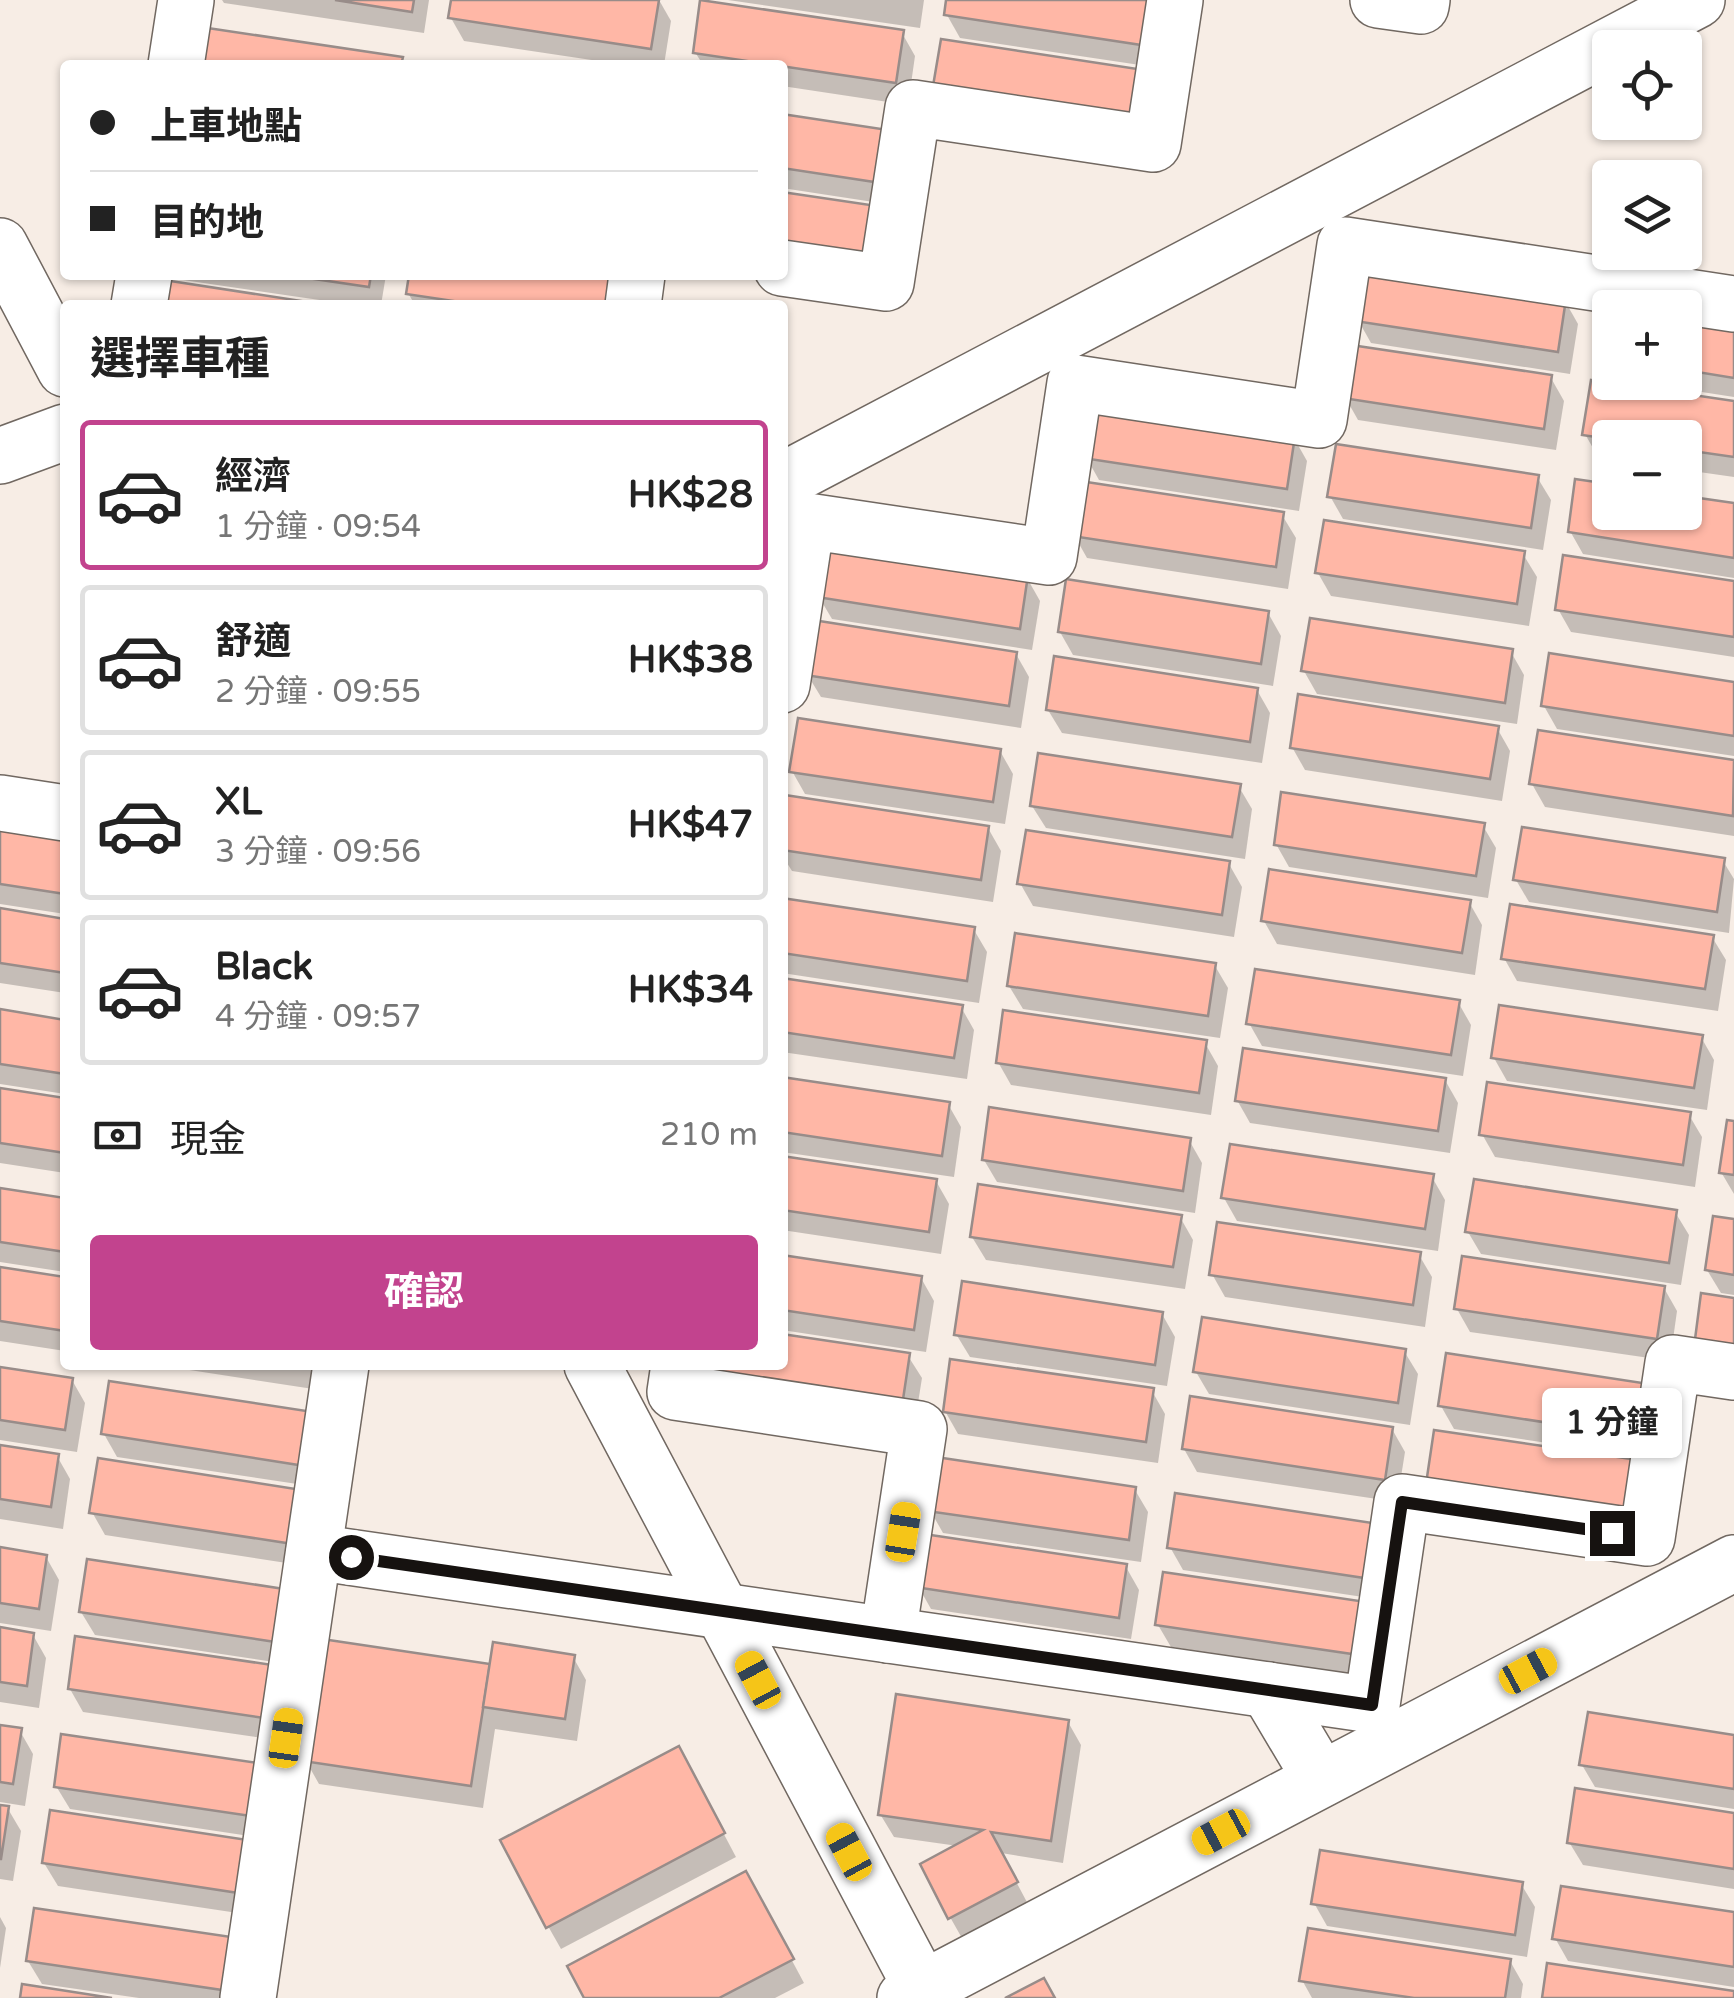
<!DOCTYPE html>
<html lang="zh-TW">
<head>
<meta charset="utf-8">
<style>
  :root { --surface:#fff; --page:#f2f2f2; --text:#222; --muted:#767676; --line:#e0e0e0; --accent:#c2438e }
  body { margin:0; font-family:"Varela Round","Noto Sans TC",sans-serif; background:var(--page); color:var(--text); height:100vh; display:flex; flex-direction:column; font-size:38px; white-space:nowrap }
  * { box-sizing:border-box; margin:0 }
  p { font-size:32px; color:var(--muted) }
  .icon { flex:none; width:55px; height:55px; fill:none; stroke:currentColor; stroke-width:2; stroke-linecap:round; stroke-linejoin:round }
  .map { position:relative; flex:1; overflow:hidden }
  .panel { position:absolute; left:60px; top:300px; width:728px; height:1070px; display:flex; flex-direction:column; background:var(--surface); border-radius:10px; box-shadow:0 2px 8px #0004 }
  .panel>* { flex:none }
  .guide { position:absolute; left:60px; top:60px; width:728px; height:220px; border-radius:10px; box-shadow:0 2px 8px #0004; display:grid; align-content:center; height:220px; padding:0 30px; background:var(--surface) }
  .fabs { position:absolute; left:1592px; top:30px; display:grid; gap:20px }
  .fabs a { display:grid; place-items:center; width:110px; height:110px; border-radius:10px; background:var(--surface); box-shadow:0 2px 8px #0004; font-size:50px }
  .end { position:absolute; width:45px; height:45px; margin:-22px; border:12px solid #161210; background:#fff; box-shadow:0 0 0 5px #fff }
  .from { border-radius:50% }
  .bubble { position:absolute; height:70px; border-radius:10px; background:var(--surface); box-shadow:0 2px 8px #0004; font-size:32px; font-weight:700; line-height:70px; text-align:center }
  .car { position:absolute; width:30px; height:60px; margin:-30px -15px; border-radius:12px; box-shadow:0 0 8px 2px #0007; background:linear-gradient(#f5c518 24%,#345 0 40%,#f5c518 0 76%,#345 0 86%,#f5c518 0) }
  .guide b { display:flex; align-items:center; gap:35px; height:95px; font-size:38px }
  .guide b+b { border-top:2px solid var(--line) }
  .guide i { width:25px; height:25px; background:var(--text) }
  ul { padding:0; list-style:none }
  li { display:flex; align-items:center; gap:30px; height:150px; margin:0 20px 15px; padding:0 10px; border:5px solid var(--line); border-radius:10px }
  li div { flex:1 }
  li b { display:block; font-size:38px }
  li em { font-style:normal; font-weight:700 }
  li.current { border-color:var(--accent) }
  li>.icon { width:90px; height:90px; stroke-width:1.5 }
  h2 { padding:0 30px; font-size:45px; line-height:120px }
  .pay { display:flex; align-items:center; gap:25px; height:110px; padding:0 30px; font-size:38px }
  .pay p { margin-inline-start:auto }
  .action { display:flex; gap:20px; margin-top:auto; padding:20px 30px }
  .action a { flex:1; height:115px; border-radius:10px; background:var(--accent); color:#fff; font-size:40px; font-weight:700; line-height:115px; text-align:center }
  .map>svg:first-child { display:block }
  .shadow { fill:#0003 }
  .building { fill:#ffb7a6; stroke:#988c89; stroke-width:2.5 }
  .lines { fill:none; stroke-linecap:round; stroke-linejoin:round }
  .minor-casing { stroke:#716861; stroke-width:58 }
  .minor { stroke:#fff; stroke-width:55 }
  .route { stroke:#161210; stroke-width:12 }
</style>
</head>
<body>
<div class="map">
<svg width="1734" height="1998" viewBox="0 0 1734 1998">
  <rect width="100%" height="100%" fill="#f7ede5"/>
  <g class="shadow">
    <polygon points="222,0 429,0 424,33 224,3"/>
    <polygon points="453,0 659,0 671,21 664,65 625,65 464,41 451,18"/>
    <polygon points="728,0 924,0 920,28"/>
    <polygon points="949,0 1158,0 1160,68 960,38 947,15"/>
    <polygon points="902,33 915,56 908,105 782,86 782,65 703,65 695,52"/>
    <polygon points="782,116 887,132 893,205 782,188"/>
    <polygon points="180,275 386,275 381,305 354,305 183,280"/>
    <polygon points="411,275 629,305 415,305 408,293"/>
    <polygon points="1565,301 1578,324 1570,374 1371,343 1358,320"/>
    <polygon points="1605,306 1610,308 1610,377 1597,356"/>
    <polygon points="1685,318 1734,326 1734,397 1637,382 1685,382"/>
    <polygon points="1551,378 1564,401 1556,450 1358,420 1345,397"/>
    <polygon points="1734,404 1734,477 1685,470 1685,438 1610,438 1610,459 1598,457 1585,434"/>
    <polygon points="1294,438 1307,461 1299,511 1099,480 1086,457"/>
    <polygon points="1537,477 1551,500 1543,550 1343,519 1330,496"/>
    <polygon points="1610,487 1610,512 1685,512 1685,498 1734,506 1734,578 1583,554 1570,531"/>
    <polygon points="1282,515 1296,538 1288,589 1087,558 1074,535"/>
    <polygon points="1523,554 1537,577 1529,626 1331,596 1318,573"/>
    <polygon points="1027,578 1040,601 1032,650 832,619 819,597"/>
    <polygon points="1734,584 1734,657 1571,632 1558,609"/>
    <polygon points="1268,613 1281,636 1273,686 1073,655 1060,632"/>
    <polygon points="1511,652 1524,675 1517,724 1317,694 1304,671"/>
    <polygon points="1016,654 1029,677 1021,728 821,697 807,674"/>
    <polygon points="1734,684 1734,756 1557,729 1544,706"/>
    <polygon points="1257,690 1270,713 1262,763 1062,733 1048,710"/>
    <polygon points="1497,728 1510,751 1502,801 1305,770 1292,747"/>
    <polygon points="1540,732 1734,762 1734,836 1545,807 1532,784"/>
    <polygon points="1000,751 1013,774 1005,824 805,794 792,771"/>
    <polygon points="1239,787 1252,809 1245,859 1046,828 1032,806"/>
    <polygon points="787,798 988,828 1001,851 993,902 792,871 782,855"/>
    <polygon points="1483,826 1496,848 1488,898 1289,867 1276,844"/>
    <polygon points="0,833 65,843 65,914 0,904"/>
    <polygon points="1723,861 1734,879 1729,933 1529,902 1516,880"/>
    <polygon points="1229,864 1242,887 1234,937 1033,906 1020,883"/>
    <polygon points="782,901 974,930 987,952 979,1003 782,973"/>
    <polygon points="1469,902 1482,925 1475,975 1277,944 1264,921"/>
    <polygon points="0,911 65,921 65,993 0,983"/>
    <polygon points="1712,937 1726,960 1718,1011 1517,981 1504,958"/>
    <polygon points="1215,966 1228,988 1220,1038 1023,1009 1009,986"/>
    <polygon points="782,980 961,1007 974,1030 967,1079 782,1052"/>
    <polygon points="1458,1002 1471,1025 1463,1076 1262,1046 1249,1023"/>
    <polygon points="0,1012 65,1022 65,1094 0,1084"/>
    <polygon points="1701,1037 1714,1060 1707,1110 1507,1081 1494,1058"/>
    <polygon points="1205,1043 1218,1066 1211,1115 1011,1085 998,1062"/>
    <polygon points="782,1079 948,1104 961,1127 954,1177 782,1152"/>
    <polygon points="1445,1080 1458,1103 1450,1153 1250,1123 1237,1100"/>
    <polygon points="0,1091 65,1101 65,1173 0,1163"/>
    <polygon points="1689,1115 1702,1137 1695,1187 1495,1157 1482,1134"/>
    <polygon points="1734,1123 1734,1194 1721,1172"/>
    <polygon points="1189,1140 1202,1163 1195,1213 997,1182 984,1160"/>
    <polygon points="782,1159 936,1181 949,1204 941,1254 782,1230"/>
    <polygon points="1432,1177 1445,1200 1438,1251 1237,1221 1224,1198"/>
    <polygon points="0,1190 65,1201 65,1272 0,1262"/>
    <polygon points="1675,1212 1689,1235 1681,1285 1481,1254 1468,1232"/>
    <polygon points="1180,1217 1193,1240 1185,1289 986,1260 972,1237"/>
    <polygon points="1734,1222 1734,1295 1721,1293 1707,1270"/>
    <polygon points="1419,1255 1432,1277 1425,1327 1225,1297 1212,1274"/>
    <polygon points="782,1258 921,1278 934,1301 926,1352 782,1330"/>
    <polygon points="0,1269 65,1279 65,1351 0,1341"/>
    <polygon points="1664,1288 1677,1311 1670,1361 1470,1332 1457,1309"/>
    <polygon points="1162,1314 1175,1337 1167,1386 970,1357 956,1334"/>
    <polygon points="1404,1351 1418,1374 1410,1425 1209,1394 1196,1372"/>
    <polygon points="908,1356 922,1378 914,1428 782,1365"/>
    <polygon points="157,1365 337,1365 333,1392"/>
    <polygon points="0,1369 72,1380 85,1403 77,1452 0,1440"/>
    <polygon points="1648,1386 1654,1459 1454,1429 1441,1406"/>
    <polygon points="1152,1391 1165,1414 1158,1463 958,1434 945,1411"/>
    <polygon points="1392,1429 1405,1452 1397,1502 1197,1472 1184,1449"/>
    <polygon points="104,1434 324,1438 317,1487 117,1457"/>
    <polygon points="0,1447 57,1456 70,1479 63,1529 0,1519"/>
    <polygon points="1135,1490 1148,1512 1141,1562 943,1533 930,1510"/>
    <polygon points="300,1492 306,1566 105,1535 92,1512"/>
    <polygon points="1378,1526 1383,1600 1183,1570 1170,1547"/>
    <polygon points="0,1550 46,1557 59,1580 51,1631 0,1623"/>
    <polygon points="1126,1567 1139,1590 1131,1639 931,1609 918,1586"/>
    <polygon points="289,1592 294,1665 95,1635 81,1612"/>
    <polygon points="1365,1604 1371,1677 1171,1647 1158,1625"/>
    <polygon points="0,1630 33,1635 46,1658 39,1708 0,1702"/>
    <polygon points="573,1657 586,1680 577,1741 495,1729 483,1808 319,1784 306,1761 492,1667"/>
    <polygon points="277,1669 283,1741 83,1712 70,1689"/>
    <polygon points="1068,1722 1081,1745 1063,1863 1001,1853 1029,1906 963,1940 950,1917 958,1846 894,1837 880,1814"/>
    <polygon points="0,1728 20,1731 33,1754 25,1806 0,1802"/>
    <polygon points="1734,1737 1734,1809 1595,1787 1582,1765"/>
    <polygon points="263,1767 269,1839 70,1809 56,1786"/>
    <polygon points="691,1772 736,1857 561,1949 548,1926"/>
    <polygon points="0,1807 8,1809 21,1831 13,1881 0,1879"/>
    <polygon points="1734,1815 1734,1889 1583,1865 1569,1842"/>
    <polygon points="252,1843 257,1916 58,1886 44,1863"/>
    <polygon points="1521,1884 1535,1907 1527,1957 1327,1926 1314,1903"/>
    <polygon points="758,1897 804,1983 775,1998 587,1998"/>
    <polygon points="36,1911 244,1998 139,1998 42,1984 28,1961"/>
    <polygon points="1734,1915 1734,1987 1568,1961 1555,1938"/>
    <polygon points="0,1917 6,1928 0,1968"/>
    <polygon points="1510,1961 1523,1984 1521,1998 1312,1998 1302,1980"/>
  </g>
  <g class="building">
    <polygon points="335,0 414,0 412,12"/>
    <polygon points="451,0 659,0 651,49 448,18"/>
    <polygon points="700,0 904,30 896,83 693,53"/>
    <polygon points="946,0 1155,0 1148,46 944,15"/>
    <polygon points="201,27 403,57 401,65 195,65"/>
    <polygon points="941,39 1144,70 1136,123 932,92"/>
    <polygon points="782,114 888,130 881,183 782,168"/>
    <polygon points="782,192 877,206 869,259 782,246"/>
    <polygon points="1363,268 1566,299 1558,352 1355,321"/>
    <polygon points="287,275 371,275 369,287"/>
    <polygon points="409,275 618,275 613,305 480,305 406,294"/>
    <polygon points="164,280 327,305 160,305"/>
    <polygon points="1603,303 1610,308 1610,358 1595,356"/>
    <polygon points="1685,316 1734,323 1734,378 1685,370"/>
    <polygon points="1351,345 1552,375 1544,429 1343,398"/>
    <polygon points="1591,380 1734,401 1734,457 1685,450 1685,438 1610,439 1582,435"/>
    <polygon points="1092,405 1295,436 1287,489 1083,458"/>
    <polygon points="1336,444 1539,475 1531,528 1327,497"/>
    <polygon points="1575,479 1610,484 1610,512 1685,512 1685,496 1734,503 1734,558 1568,532"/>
    <polygon points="1080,481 1284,512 1276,567 1072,536"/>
    <polygon points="1324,520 1525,551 1517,604 1315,573"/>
    <polygon points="825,544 1028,575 1020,629 817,597"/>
    <polygon points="1563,555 1734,581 1734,637 1555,610"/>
    <polygon points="1066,579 1269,611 1261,664 1058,632"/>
    <polygon points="1310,618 1513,649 1505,703 1301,671"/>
    <polygon points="813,620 1017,652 1009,706 805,675"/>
    <polygon points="1549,653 1734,682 1734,736 1541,706"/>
    <polygon points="1054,656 1258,688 1250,742 1046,710"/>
    <polygon points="1298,694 1499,726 1490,779 1290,748"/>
    <polygon points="798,718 1001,749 993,802 789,772"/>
    <polygon points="1538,730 1734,760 1733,816 1529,784"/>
    <polygon points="1038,753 1241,784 1232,837 1030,806"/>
    <polygon points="1281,792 1485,823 1476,876 1274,845"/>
    <polygon points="785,795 989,826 981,880 782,850"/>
    <polygon points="1522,827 1725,858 1717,912 1513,880"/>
    <polygon points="0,830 65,840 65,894 0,884"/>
    <polygon points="1026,830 1230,861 1222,915 1017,884"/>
    <polygon points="1269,869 1471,900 1462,953 1261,921"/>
    <polygon points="782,898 975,927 967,981 782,953"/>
    <polygon points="1510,904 1714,935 1705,989 1501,959"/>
    <polygon points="0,908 65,919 65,973 0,963"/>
    <polygon points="1015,933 1216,963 1208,1016 1007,986"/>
    <polygon points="1255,969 1460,1000 1451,1055 1246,1024"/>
    <polygon points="782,978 963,1005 954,1058 782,1032"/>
    <polygon points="1499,1005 1703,1035 1694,1088 1491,1058"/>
    <polygon points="0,1009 65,1020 65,1074 0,1064"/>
    <polygon points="1003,1010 1207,1040 1199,1093 996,1063"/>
    <polygon points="1243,1048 1446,1078 1438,1131 1235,1101"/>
    <polygon points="782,1077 950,1102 942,1156 782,1132"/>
    <polygon points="1487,1082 1691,1112 1683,1165 1479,1135"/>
    <polygon points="0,1088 65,1098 65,1153 0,1143"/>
    <polygon points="989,1107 1191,1138 1183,1191 982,1160"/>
    <polygon points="1727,1120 1734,1121 1734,1175 1719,1173"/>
    <polygon points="1230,1144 1434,1174 1425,1229 1221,1198"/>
    <polygon points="782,1156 937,1179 929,1232 782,1210"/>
    <polygon points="1474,1179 1677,1210 1669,1263 1465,1232"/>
    <polygon points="978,1184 1182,1215 1173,1267 970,1237"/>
    <polygon points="0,1188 65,1198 65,1252 0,1242"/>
    <polygon points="1713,1216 1734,1219 1734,1275 1705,1270"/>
    <polygon points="1217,1222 1421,1252 1413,1305 1209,1275"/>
    <polygon points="782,1255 922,1276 914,1330 782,1310"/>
    <polygon points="1462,1256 1665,1286 1657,1339 1454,1309"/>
    <polygon points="0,1267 65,1277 65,1331 0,1321"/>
    <polygon points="962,1281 1163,1312 1155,1365 954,1335"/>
    <polygon points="1701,1293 1734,1298 1734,1353 1694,1347"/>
    <polygon points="1202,1317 1406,1349 1398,1403 1193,1372"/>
    <polygon points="782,1334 910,1353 902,1406 698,1376 700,1365 782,1365"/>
    <polygon points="1446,1353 1649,1384 1641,1437 1438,1406"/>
    <polygon points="950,1359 1154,1388 1146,1442 943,1412"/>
    <polygon points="0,1367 73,1378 65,1430 0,1420"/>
    <polygon points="109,1381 313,1412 305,1466 101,1434"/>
    <polygon points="1190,1396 1393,1427 1385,1480 1182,1449"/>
    <polygon points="1434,1430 1638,1460 1630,1514 1426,1484"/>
    <polygon points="0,1445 59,1454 51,1507 0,1499"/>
    <polygon points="936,1457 1136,1487 1129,1540 927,1511"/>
    <polygon points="98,1458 302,1490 293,1544 89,1513"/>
    <polygon points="1175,1493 1379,1524 1371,1579 1167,1548"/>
    <polygon points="924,1534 1127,1564 1119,1618 915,1587"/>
    <polygon points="0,1547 47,1555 39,1609 0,1603"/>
    <polygon points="87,1559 291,1590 282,1643 79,1612"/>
    <polygon points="1163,1572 1366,1602 1359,1655 1155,1625"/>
    <polygon points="0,1627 34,1633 27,1686 0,1682"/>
    <polygon points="75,1636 279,1666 271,1719 68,1689"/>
    <polygon points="322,1639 490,1664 471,1786 303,1761"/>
    <polygon points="493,1642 575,1655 565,1719 483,1707"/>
    <polygon points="896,1694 1069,1720 1051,1841 991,1832 1018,1882 948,1919 920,1864 983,1830 878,1815"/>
    <polygon points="1588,1712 1734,1735 1734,1789 1579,1765"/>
    <polygon points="0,1725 22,1728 13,1784 0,1782"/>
    <polygon points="61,1734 265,1764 257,1817 54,1787"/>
    <polygon points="679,1746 725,1833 546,1928 500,1840"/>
    <polygon points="1575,1788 1734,1813 1734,1869 1567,1843"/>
    <polygon points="0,1805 9,1806 1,1859 0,1859"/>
    <polygon points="50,1810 254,1841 245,1894 42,1863"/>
    <polygon points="1320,1850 1523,1882 1515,1935 1311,1904"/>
    <polygon points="746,1871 794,1959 719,1998 584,1998 567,1966"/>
    <polygon points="1561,1886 1734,1912 1734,1967 1552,1939"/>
    <polygon points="34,1908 238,1938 229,1991 26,1961"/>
    <polygon points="1308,1928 1511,1959 1505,1998 1414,1998 1299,1981"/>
    <polygon points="1547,1963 1734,1991 1734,1998 1542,1998"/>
    <polygon points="1044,1978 1055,1998 1005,1998"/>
    <polygon points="22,1984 112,1998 20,1998"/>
  </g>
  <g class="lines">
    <defs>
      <g id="minor">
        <polyline points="1378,0 1421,6 1422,0"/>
        <polyline points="176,65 186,0"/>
        <polyline points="0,246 65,369"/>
        <polyline points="782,268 886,283 913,108 1153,144 1175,0"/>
        <polyline points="139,305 144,275"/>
        <polyline points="633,305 637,275"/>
        <polyline points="0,456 65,432"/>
        <polyline points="782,481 1697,0"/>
        <polyline points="782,685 807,521 1049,557 1075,383 1319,420 1345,245 1734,304"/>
        <polyline points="0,803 65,813"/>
        <polyline points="592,1365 927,1998"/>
        <polyline points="679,1365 675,1392 919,1429 888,1635"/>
        <polyline points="314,1552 1372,1705 1402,1502 1647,1538 1673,1363 1734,1372"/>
        <polyline points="1268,1690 1321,1779"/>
        <polyline points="248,1998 341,1365"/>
        <polyline points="905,1998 1734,1563"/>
      </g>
    </defs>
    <use href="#minor" class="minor-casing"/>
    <use href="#minor" class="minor"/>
  </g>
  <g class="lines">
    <polyline class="route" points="351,1557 1372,1705 1402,1502 1612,1533"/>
  </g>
</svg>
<div class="fabs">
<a><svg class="icon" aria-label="locate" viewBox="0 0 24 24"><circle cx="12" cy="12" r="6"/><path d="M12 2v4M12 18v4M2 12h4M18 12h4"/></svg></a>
<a><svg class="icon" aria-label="layers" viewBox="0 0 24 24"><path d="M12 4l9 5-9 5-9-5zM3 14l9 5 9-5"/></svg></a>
<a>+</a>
<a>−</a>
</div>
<i class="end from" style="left:351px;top:1557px"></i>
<i class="end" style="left:1612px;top:1533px"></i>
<div class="bubble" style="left:1542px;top:1388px;width:140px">1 分鐘</div>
<i class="car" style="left:903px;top:1532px;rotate:9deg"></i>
<i class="car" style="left:1528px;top:1671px;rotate:62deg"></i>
<i class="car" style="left:758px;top:1680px;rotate:332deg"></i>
<i class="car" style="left:286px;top:1738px;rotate:8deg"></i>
<i class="car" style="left:1221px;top:1832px;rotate:242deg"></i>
<i class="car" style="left:849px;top:1852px;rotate:332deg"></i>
<div class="guide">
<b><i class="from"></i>上車地點</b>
<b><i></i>目的地</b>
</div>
<section class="panel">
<h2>選擇車種</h2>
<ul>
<li class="current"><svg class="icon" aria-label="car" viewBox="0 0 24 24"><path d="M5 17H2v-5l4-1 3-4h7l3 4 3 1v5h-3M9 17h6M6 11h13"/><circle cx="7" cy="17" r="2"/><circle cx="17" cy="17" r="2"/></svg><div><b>經濟</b><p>1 分鐘 · 09:54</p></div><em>HK$28</em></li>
<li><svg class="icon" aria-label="car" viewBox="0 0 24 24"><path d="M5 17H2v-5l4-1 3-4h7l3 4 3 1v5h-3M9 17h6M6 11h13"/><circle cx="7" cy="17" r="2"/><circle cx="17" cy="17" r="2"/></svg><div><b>舒適</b><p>2 分鐘 · 09:55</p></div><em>HK$38</em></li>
<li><svg class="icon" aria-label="car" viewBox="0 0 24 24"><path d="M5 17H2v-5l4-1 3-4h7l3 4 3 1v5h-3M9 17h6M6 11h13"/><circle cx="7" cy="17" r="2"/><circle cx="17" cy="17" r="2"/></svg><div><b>XL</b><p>3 分鐘 · 09:56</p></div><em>HK$47</em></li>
<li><svg class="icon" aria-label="car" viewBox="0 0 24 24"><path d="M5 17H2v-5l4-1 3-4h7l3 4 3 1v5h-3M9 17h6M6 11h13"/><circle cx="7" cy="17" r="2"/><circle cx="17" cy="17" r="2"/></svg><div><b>Black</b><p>4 分鐘 · 09:57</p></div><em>HK$34</em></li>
</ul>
<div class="pay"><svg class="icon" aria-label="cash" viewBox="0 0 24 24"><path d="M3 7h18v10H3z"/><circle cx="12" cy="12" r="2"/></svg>現金<p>210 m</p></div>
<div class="action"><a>確認</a></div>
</section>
</div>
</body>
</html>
